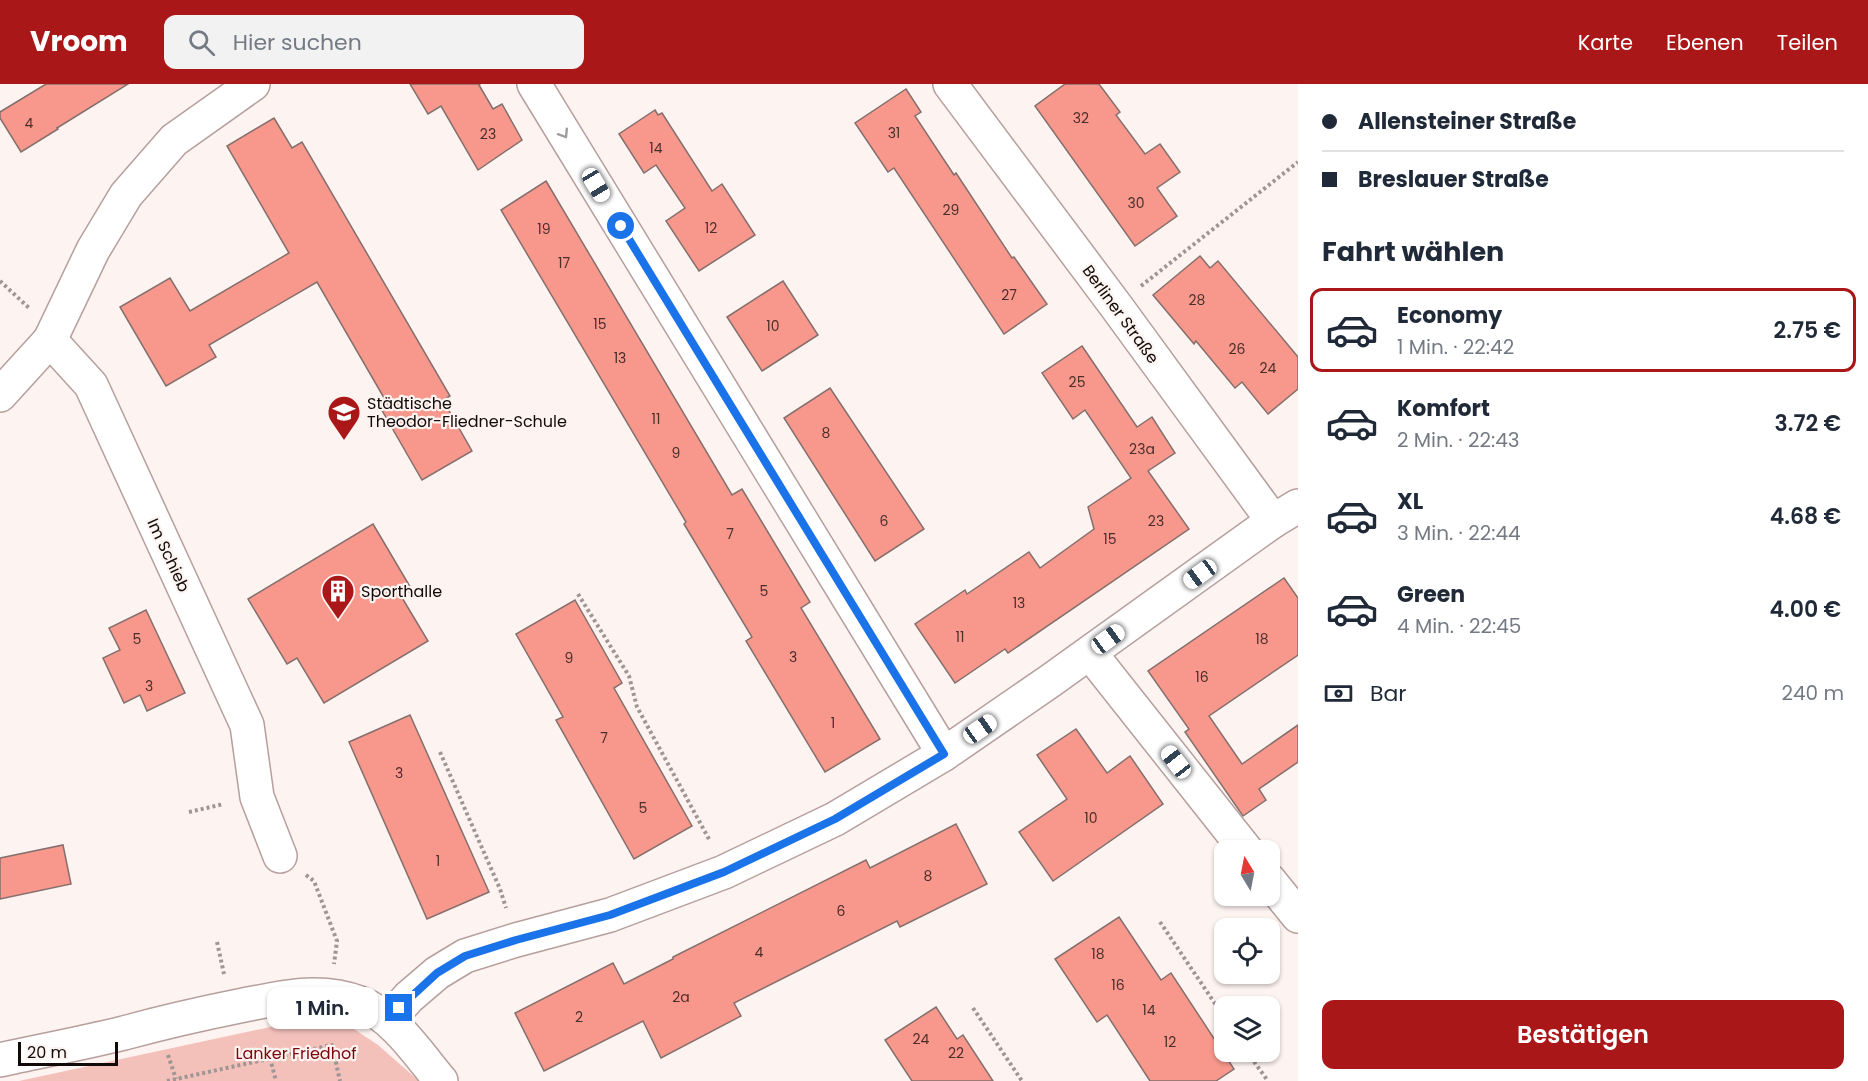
<!DOCTYPE html>
<html lang="de">
<head>
<meta charset="utf-8">
<style>
  :root { --surface:#fff; --page:#f2f2f3; --text:#1f2937; --muted:#747a83; --line:#e0e1e3; --accent:#aa1719 }
  body { margin:0; font-family:Poppins,sans-serif; background:var(--page); color:var(--text); height:100vh; display:flex; flex-direction:column; font-size:22px; white-space:nowrap }
  * { box-sizing:border-box; margin:0 }
  p { font-size:20px; color:var(--muted) }
  .icon { flex:none; width:33px; height:33px; fill:none; stroke:currentColor; stroke-width:2; stroke-linecap:round; stroke-linejoin:round }
  .map { position:relative; flex:1; overflow:hidden }
  .panel { display:flex; flex-direction:column; background:var(--surface); width:570px }
  .panel>* { flex:none }
  .banner { display:grid; align-content:center; height:132px; padding:0 24px; background:var(--surface) }
  .needle { width:39px; rotate:350deg }
  .fabs { position:absolute; left:1214px; top:756px; display:grid; gap:12px }
  .fabs a { display:grid; place-items:center; width:66px; height:66px; border-radius:12px; background:var(--surface); box-shadow:0 2px 4px #0004; font-size:30px }
  .scale { position:absolute; left:18px; bottom:15px; width:100px; box-sizing:border-box; padding-left:6px; border:3px solid #110a09; border-top:0; font-size:16px; line-height:21px; white-space:nowrap; color:#110a09; -webkit-text-stroke:4px #fdf3f1; paint-order:stroke }
  .end { position:absolute; width:27px; height:27px; margin:-14px; border:8px solid #1a73e8; background:#fff; box-shadow:0 0 0 3px #fff }
  .from { border-radius:50% }
  .bubble { position:absolute; height:42px; border-radius:12px; background:var(--surface); box-shadow:0 2px 4px #0004; font-size:20px; font-weight:600; line-height:42px; text-align:center }
  .car { position:absolute; width:18px; height:36px; margin:-18px -9px; border-radius:8px; box-shadow:0 0 4px 2px #0007; background:linear-gradient(#fff 24%,#345 0 40%,#fff 0 76%,#345 0 86%,#fff 0) }
  .banner b { display:flex; align-items:center; gap:21px; height:57px; font-size:22px }
  .banner b+b { border-top:2px solid var(--line) }
  .banner i { width:15px; height:15px; background:var(--text) }
  ul { padding:0; list-style:none }
  li { display:flex; align-items:center; gap:18px; height:84px; margin:0 12px 9px; padding:0 12px; border:3px solid transparent; border-radius:12px }
  li div { flex:1 }
  li b { display:block; font-size:22px }
  li em { font-style:normal; font-weight:600 }
  li.current { border-color:var(--accent) }
  li>.icon { width:54px; height:54px; stroke-width:1.5 }
  h2 { padding:0 24px; font-size:27px; line-height:72px }
  .pay { display:flex; align-items:center; gap:15px; height:66px; padding:0 24px; font-size:22px }
  .pay p { margin-inline-start:auto }
  .button { display:flex; gap:12px; margin-top:auto; padding:12px 24px }
  .button a { flex:1; height:69px; border-radius:12px; background:var(--accent); color:#fff; font-size:24px; font-weight:600; line-height:69px; text-align:center }
  header { display:flex; align-items:center; gap:36px; box-sizing:border-box; height:84px; padding:0 30px; background:var(--accent); color:#fff }
  header strong { font-size:28px }
  nav { display:flex; gap:33px; margin-inline-start:auto; font-size:21px }
  .search { width:420px; height:54px; background:var(--page); display:flex; align-items:center; gap:15px; box-sizing:border-box; padding:0 21px; border-radius:12px; color:var(--muted); font-size:22px }
  main { display:flex; flex:1; min-height:0 }
  .map>svg:first-child { display:block }
  .green { fill:#f4c0ba }
  .building { fill:#f8988d; stroke:#846f6c; stroke-width:1.5 }
  .lines { fill:none; stroke-linecap:round; stroke-linejoin:round }
  .minor-casing { stroke:#b69f9c; stroke-width:36 }
  .path { stroke:#9e9594; stroke-width:4; stroke-dasharray:3 3; stroke-linecap:butt }
  .minor { stroke:#fff; stroke-width:33 }
  .oneway { stroke:#a09d9d }
  .route { stroke:#1a73e8; stroke-width:8 }
  .labels { text-anchor:middle; stroke-width:4.5; stroke-linejoin:round; paint-order:stroke }
  .number-label { font-size:14px; fill:#4b2e2a }
  .street-label { font-size:16px; fill:#110a09; stroke:#fdf3f1 }
  .poi-label { font-size:16px; fill:#110a09; stroke:#fdf3f1; text-anchor:start }
  .park-label { font-size:16px; fill:#7b030a; stroke:#fdf3f1 }
</style>
</head>
<body>
<header>
<strong>Vroom</strong>
<div class="search"><svg class="icon" aria-label="search" viewBox="0 0 24 24"><circle cx="10" cy="10" r="6"/><path d="M15 15l6 6"/></svg>Hier suchen</div>
<nav><a>Karte</a><a>Ebenen</a><a>Teilen</a></nav>
</header>
<main>
<div class="map">
<svg width="1298" height="997" viewBox="0 0 1298 997">
  <rect width="100%" height="100%" fill="#fdf3f1"/>
  <polygon class="green" points="323,939 354,945 378,961 419,997 19,997 275,942"/>
  <g class="building">
    <polygon points="46,0 128,0 57,44 58,45 21,68 0,34 0,28"/>
    <polygon points="410,0 480,0 479,1 493,25 502,20 522,56 478,86 441,22 428,30"/>
    <polygon points="1065,0 1099,0 1120,28 1116,31 1145,70 1160,60 1180,88 1157,104 1177,132 1135,162 1035,22"/>
    <polygon points="906,5 921,28 915,32 954,91 956,89 1012,174 1014,173 1047,220 1004,250 894,84 888,88 855,39"/>
    <polygon points="655,26 658,31 662,29 712,107 722,100 755,151 699,187 666,137 685,124 656,81 644,89 619,50"/>
    <polygon points="274,34 292,64 302,58 450,312 443,316 472,367 422,396 380,323 387,319 317,198 209,261 216,273 166,302 120,223 170,194 190,227 289,169 227,62"/>
    <polygon points="546,97 732,411 742,405 810,518 801,524 880,655 825,688 746,557 752,553 684,440 686,438 501,126"/>
    <polygon points="1200,172 1210,184 1218,177 1298,273 1298,305 1268,330 1242,298 1235,304 1196,257 1194,260 1153,211"/>
    <polygon points="783,197 818,251 762,287 727,233"/>
    <polygon points="1082,262 1137,343 1152,333 1175,369 1148,387 1189,445 1008,569 1005,565 955,599 915,540 965,506 967,510 1029,468 1040,484 1094,445 1088,423 1131,394 1085,326 1073,335 1042,289"/>
    <polygon points="830,304 924,445 875,477 784,334"/>
    <polygon points="373,440 412,506 401,512 428,557 324,619 297,574 287,580 248,515"/>
    <polygon points="1284,494 1298,514 1298,571 1209,632 1242,680 1298,641 1298,678 1259,705 1266,716 1243,732 1185,648 1189,645 1148,587"/>
    <polygon points="575,516 622,599 614,604 692,742 634,775 556,636 563,633 516,550"/>
    <polygon points="146,526 185,609 147,627 140,611 124,619 103,574 120,566 109,544"/>
    <polygon points="410,631 489,808 427,835 349,658"/>
    <polygon points="1076,645 1107,689 1130,672 1163,720 1053,797 1019,748 1067,715 1037,671"/>
    <polygon points="956,740 987,800 900,843 897,837 734,919 741,932 661,974 643,937 544,987 515,929 613,879 624,900 673,875 673,873 866,776 870,784"/>
    <polygon points="63,761 71,800 0,815 0,774"/>
    <polygon points="1119,833 1161,896 1171,889 1234,985 1216,997 1150,997 1107,931 1097,938 1055,875"/>
    <polygon points="936,923 957,955 963,951 993,997 912,997 885,956"/>
  </g>
  <g class="lines">
    <defs>
      <g id="minor">
        <polyline points="534,0 944,670"/>
        <polyline points="950,0 1116,222 1273,437 1298,422"/>
        <polyline points="50,256 93,166 126,111 174,56 253,0"/>
        <polyline points="0,311 50,256 91,301 247,641 257,713 280,772"/>
        <polyline points="1090,569 1246,766"/>
        <polyline points="1269,796 1298,832"/>
        <polyline points="389,935 409,913 437,889 465,872 516,856 610,831 724,788 835,735 944,670 1050,597 1273,437"/>
        <path d="M0,976C41,967 83,959 124,949C164,938 204,929 244,921C284,913 321,904 360,919C394,932 419,971 441,997"/>
      </g>
    </defs>
    <use href="#minor" class="minor-casing"/>
    <g class="path">
      <polyline points="0,197 29,224"/>
      <polyline points="1141,202 1298,78"/>
      <polyline points="578,510 629,592 637,623 710,757"/>
      <polyline points="440,668 500,805 506,824"/>
      <polyline points="189,728 224,720"/>
      <polyline points="306,791 314,797 337,857 334,880"/>
      <polyline points="1160,838 1224,933"/>
      <polyline points="217,858 224,890"/>
      <polyline points="973,924 1022,997"/>
      <polyline points="1247,968 1268,997"/>
      <polyline points="168,971 176,995"/>
      <polyline points="270,974 276,997"/>
      <polyline points="167,997 332,961 340,997"/>
    </g>
    <use href="#minor" class="minor"/>
  </g>
  <defs><path id="oneway-chevron" d="M-2-3.5L2.5 0L-2 3.5" fill="none" stroke-width="1.6" stroke-linecap="round" stroke-linejoin="round" transform="scale(1.5)"/></defs>
  <use class="oneway" href="#oneway-chevron" transform="translate(564 50) rotate(58)"/>
  <g class="lines">
    <polyline class="route" points="399,924 437,889 465,872 516,856 610,831 724,788 835,735 944,670 621,142"/>
  </g>
  <defs>
    <symbol id="school-pin" viewBox="-11 -11 22 30"><path d="M0 17L-7.5 6A9.5 9.5 0 1 1 7.5 6Z" fill="#aa1719" stroke="#fdf3f1"/><path d="M0-5L7-2L0 1L-7-2ZM-4 1L0 2.5L4 1V4Q0 6-4 4Z" fill="#fff"/></symbol>
    <symbol id="building-pin" viewBox="-11 -11 22 30"><path d="M0 17L-7.5 6A9.5 9.5 0 1 1 7.5 6Z" fill="#aa1719" stroke="#fdf3f1"/><path d="M-4-6H4V6H1V3H-1V6H-4ZM-2.5-4.3h1.7v1.8h-1.7ZM.8-4.3h1.7v1.8H.8ZM-2.5-1h1.7V.8h-1.7ZM.8-1h1.7V.8H.8Z" fill="#fff"/></symbol>
  </defs>
  <g fill-rule="evenodd">
    <use href="#school-pin" x="325" y="309" width="38" height="52"/>
    <use href="#building-pin" x="319" y="488" width="38" height="52"/>
  </g>
  <g class="labels">
    <g class="number-label">
      <text x="1081" y="39">32</text>
      <text x="29" y="44">4</text>
      <text x="894" y="54">31</text>
      <text x="488" y="55">23</text>
      <text x="656" y="69">14</text>
      <text x="1136" y="124">30</text>
      <text x="951" y="131">29</text>
      <text x="711" y="149">12</text>
      <text x="544" y="150">19</text>
      <text x="564" y="184">17</text>
      <text x="1009" y="216">27</text>
      <text x="1197" y="221">28</text>
      <text x="600" y="245">15</text>
      <text x="773" y="247">10</text>
      <text x="1237" y="270">26</text>
      <text x="620" y="279">13</text>
      <text x="1268" y="289">24</text>
      <text x="1077" y="303">25</text>
      <text x="656" y="340">11</text>
      <text x="826" y="354">8</text>
      <text x="1142" y="370">23a</text>
      <text x="676" y="374">9</text>
      <text x="884" y="442">6</text>
      <text x="1156" y="442">23</text>
      <text x="730" y="455">7</text>
      <text x="1110" y="460">15</text>
      <text x="764" y="512">5</text>
      <text x="1019" y="524">13</text>
      <text x="960" y="558">11</text>
      <text x="137" y="560">5</text>
      <text x="1262" y="560">18</text>
      <text x="793" y="578">3</text>
      <text x="569" y="579">9</text>
      <text x="1202" y="598">16</text>
      <text x="149" y="607">3</text>
      <text x="833" y="644">1</text>
      <text x="604" y="659">7</text>
      <text x="399" y="694">3</text>
      <text x="643" y="729">5</text>
      <text x="1091" y="739">10</text>
      <text x="438" y="782">1</text>
      <text x="928" y="797">8</text>
      <text x="841" y="832">6</text>
      <text x="759" y="873">4</text>
      <text x="1098" y="875">18</text>
      <text x="1118" y="906">16</text>
      <text x="681" y="918">2a</text>
      <text x="1149" y="931">14</text>
      <text x="579" y="938">2</text>
      <text x="921" y="960">24</text>
      <text x="1170" y="963">12</text>
      <text x="956" y="974">22</text>
    </g>
    <g class="street-label">
      <text transform="translate(1121 230) rotate(54)" y="6">Berliner Straße</text>
      <text transform="translate(169 471) rotate(65)" y="6">Im Schieb</text>
    </g>
    <g class="poi-label">
      <text x="367" y="325">Städtische<tspan x="367" dy="18">Theodor-Fliedner-Schule</tspan></text>
      <text x="361" y="513">Sporthalle</text>
    </g>
    <g class="park-label">
      <text x="296" y="975">Lanker Friedhof</text>
    </g>
  </g>
</svg>
<div class="fabs">
<a><svg class="needle" viewBox="-14 -14 28 28"><path d="M0-13l5 13h-10z" fill="#e53935"/><path d="M0 13l5-13h-10z" fill="#747a83"/></svg></a>
<a><svg class="icon" aria-label="locate" viewBox="0 0 24 24"><circle cx="12" cy="12" r="6"/><path d="M12 2v4M12 18v4M2 12h4M18 12h4"/></svg></a>
<a><svg class="icon" aria-label="layers" viewBox="0 0 24 24"><path d="M12 4l9 5-9 5-9-5zM3 14l9 5 9-5"/></svg></a>
</div>
<div class="scale">20 m</div>
<i class="end from" style="left:621px;top:142px"></i>
<i class="end" style="left:399px;top:924px"></i>
<div class="bubble" style="left:267px;top:903px;width:111px">1 Min.</div>
<i class="car" style="left:596px;top:101px;rotate:149deg"></i>
<i class="car" style="left:1200px;top:490px;rotate:234deg"></i>
<i class="car" style="left:1108px;top:555px;rotate:54deg"></i>
<i class="car" style="left:980px;top:645px;rotate:55deg"></i>
<i class="car" style="left:1176px;top:678px;rotate:322deg"></i>
</div>
<section class="panel">
<div class="banner">
<b><i class="from"></i>Allensteiner Straße</b>
<b><i></i>Breslauer Straße</b>
</div>
<h2>Fahrt wählen</h2>
<ul>
<li class="current"><svg class="icon" aria-label="car" viewBox="0 0 24 24"><path d="M5 17H2v-5l4-1 3-4h7l3 4 3 1v5h-3M9 17h6M6 11h13"/><circle cx="7" cy="17" r="2"/><circle cx="17" cy="17" r="2"/></svg><div><b>Economy</b><p>1 Min. · 22:42</p></div><em>2.75 €</em></li>
<li><svg class="icon" aria-label="car" viewBox="0 0 24 24"><path d="M5 17H2v-5l4-1 3-4h7l3 4 3 1v5h-3M9 17h6M6 11h13"/><circle cx="7" cy="17" r="2"/><circle cx="17" cy="17" r="2"/></svg><div><b>Komfort</b><p>2 Min. · 22:43</p></div><em>3.72 €</em></li>
<li><svg class="icon" aria-label="car" viewBox="0 0 24 24"><path d="M5 17H2v-5l4-1 3-4h7l3 4 3 1v5h-3M9 17h6M6 11h13"/><circle cx="7" cy="17" r="2"/><circle cx="17" cy="17" r="2"/></svg><div><b>XL</b><p>3 Min. · 22:44</p></div><em>4.68 €</em></li>
<li><svg class="icon" aria-label="car" viewBox="0 0 24 24"><path d="M5 17H2v-5l4-1 3-4h7l3 4 3 1v5h-3M9 17h6M6 11h13"/><circle cx="7" cy="17" r="2"/><circle cx="17" cy="17" r="2"/></svg><div><b>Green</b><p>4 Min. · 22:45</p></div><em>4.00 €</em></li>
</ul>
<div class="pay"><svg class="icon" aria-label="cash" viewBox="0 0 24 24"><path d="M3 7h18v10H3z"/><circle cx="12" cy="12" r="2"/></svg>Bar<p>240 m</p></div>
<div class="button"><a>Bestätigen</a></div>
</section>
</main>
</body>
</html>
